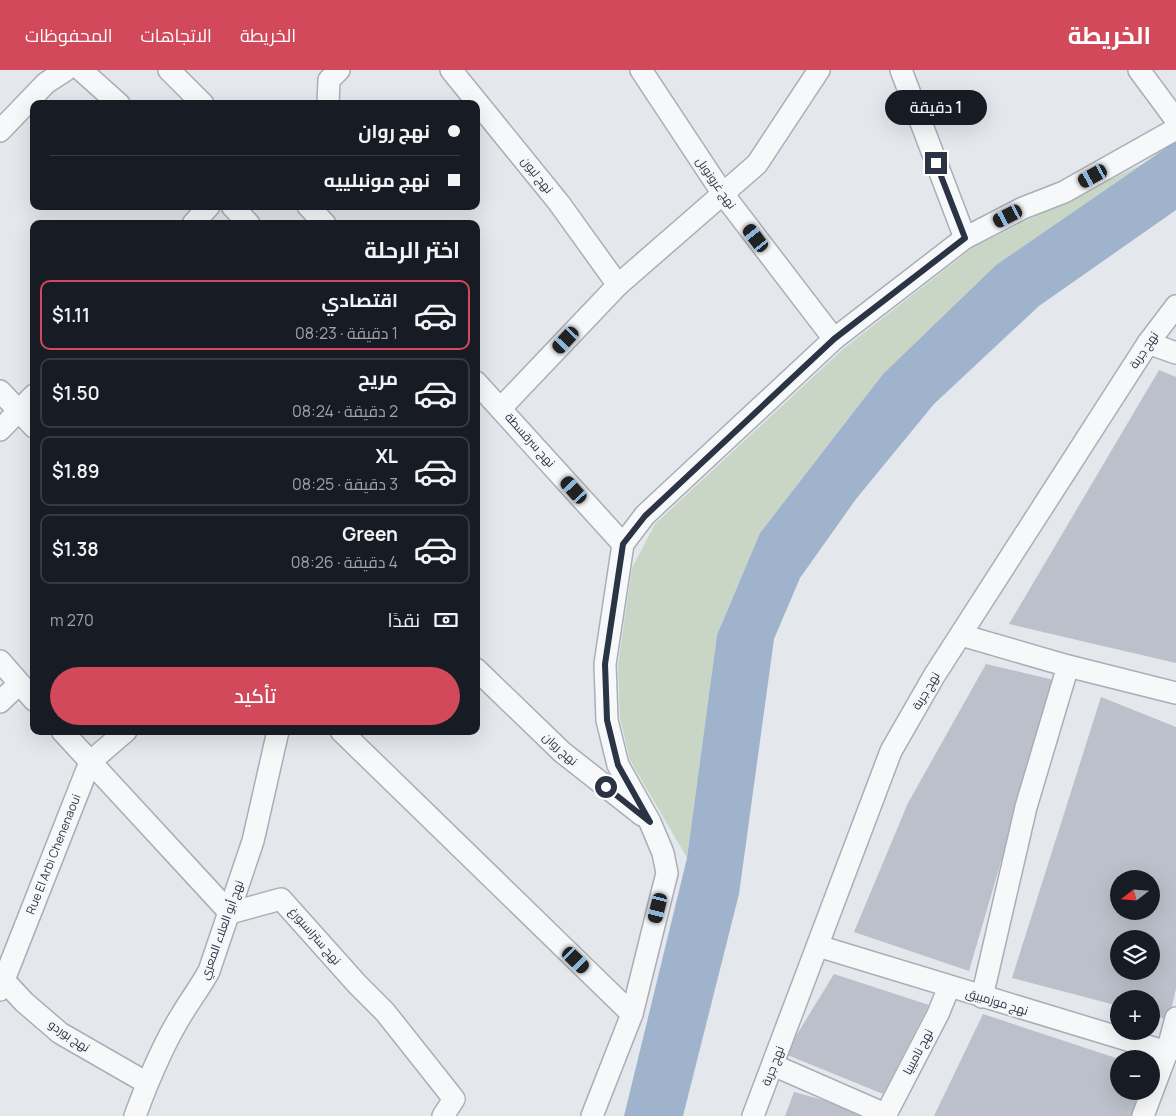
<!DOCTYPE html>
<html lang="ar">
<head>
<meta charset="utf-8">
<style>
  :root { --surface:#171b24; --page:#242831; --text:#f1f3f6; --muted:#9ea1a6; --line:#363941; --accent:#d1495b }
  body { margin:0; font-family:Manrope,Cairo,sans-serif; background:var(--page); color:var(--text); direction:rtl; height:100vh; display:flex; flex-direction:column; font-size:19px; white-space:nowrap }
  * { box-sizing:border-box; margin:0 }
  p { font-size:16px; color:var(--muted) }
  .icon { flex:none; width:28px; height:28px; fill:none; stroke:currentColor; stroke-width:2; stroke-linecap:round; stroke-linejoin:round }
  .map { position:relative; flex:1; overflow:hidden; direction:ltr }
  .drawer { position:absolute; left:30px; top:150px; width:450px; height:515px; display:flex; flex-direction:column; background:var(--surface); border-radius:10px; box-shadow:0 5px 20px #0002; direction:rtl }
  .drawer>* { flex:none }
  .banner { position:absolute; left:30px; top:30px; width:450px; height:110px; border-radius:10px; box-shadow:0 5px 20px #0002; direction:rtl; display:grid; align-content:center; height:110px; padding:0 20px; background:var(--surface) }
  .needle { width:32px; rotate:253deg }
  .controls { position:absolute; left:1110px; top:800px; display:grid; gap:10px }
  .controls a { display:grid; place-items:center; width:50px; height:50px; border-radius:50%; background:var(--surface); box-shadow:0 5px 20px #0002; font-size:25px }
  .end { position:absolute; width:22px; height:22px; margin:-11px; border:6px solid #2b3445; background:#fff; box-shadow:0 0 0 2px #fff }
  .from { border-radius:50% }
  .bubble { position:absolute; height:35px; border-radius:18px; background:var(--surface); box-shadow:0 5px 20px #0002; font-size:16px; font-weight:600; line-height:35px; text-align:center; direction:rtl }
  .car { position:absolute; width:15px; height:30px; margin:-15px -8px; border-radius:6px; box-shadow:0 0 4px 1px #0007; background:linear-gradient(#222 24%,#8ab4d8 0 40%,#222 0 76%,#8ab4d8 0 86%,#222 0) }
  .banner b { display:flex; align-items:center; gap:18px; height:48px; font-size:19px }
  .banner b+b { border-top:1px solid var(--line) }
  .banner i { width:12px; height:12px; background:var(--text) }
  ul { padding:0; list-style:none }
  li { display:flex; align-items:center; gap:15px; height:70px; margin:0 10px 8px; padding:0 10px; border:2px solid var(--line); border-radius:10px }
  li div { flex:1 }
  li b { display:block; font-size:19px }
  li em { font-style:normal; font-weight:600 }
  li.selected { border-color:var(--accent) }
  li>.icon { width:45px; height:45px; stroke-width:1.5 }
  h2 { padding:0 20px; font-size:22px; line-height:60px }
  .pay { display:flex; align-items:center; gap:12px; height:55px; padding:0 20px; font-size:19px }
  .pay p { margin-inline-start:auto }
  .primary-button { display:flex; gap:10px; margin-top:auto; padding:10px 20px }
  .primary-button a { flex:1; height:58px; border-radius:30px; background:var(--accent); color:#fff; font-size:20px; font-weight:600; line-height:58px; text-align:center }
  header { display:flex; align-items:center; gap:30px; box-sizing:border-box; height:70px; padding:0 25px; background:var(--accent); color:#fff }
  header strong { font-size:24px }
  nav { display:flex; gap:28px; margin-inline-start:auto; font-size:18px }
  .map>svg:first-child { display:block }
  .green { fill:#c9d6c5 }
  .water { fill:#9fb4cc }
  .building { fill:#bbc0ca; fill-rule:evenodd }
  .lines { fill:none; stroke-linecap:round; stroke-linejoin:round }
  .street-casing { stroke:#a9aeb7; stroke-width:24 }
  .street { stroke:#f7f8fa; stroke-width:21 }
  .route { stroke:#2b3445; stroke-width:6 }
  .labels { text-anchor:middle; stroke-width:4; stroke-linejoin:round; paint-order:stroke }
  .street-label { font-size:12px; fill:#2b3445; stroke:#f4f6f9 }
</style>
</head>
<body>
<header>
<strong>الخريطة</strong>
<nav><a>الخريطة</a><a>الاتجاهات</a><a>المحفوظات</a></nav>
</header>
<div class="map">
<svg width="1176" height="1046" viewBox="0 0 1176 1046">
  <rect width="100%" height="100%" fill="#e4e7ec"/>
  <polygon class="green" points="1142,94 996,195 883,304 760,463 717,565 687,788 630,690 620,648 618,595 632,498 655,454 842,280 975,176"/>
  <polygon class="water" points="1176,71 1176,140 1039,236 934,334 856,429 800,508 774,569 739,824 683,1046 624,1046 687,788 717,565 760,463 883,304 996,195"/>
  <g class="building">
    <polygon points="1159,300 1176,307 1176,593 1009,554"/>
    <polygon points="986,594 1054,610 969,901 854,862 908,733"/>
    <path d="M1101,627L1176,657V918L1169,950L1151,945V929H1119V936L1012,908ZM1119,809H1151V841H1119ZM1119,869H1151V901H1119Z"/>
    <polygon points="834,904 929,935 883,1024 785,984"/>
    <polygon points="983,944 1119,989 1119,1021 1143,1021 1136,1046 934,1046"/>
    <polygon points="794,1022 870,1043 870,1046 785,1046"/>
  </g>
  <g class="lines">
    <defs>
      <g id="street">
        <polyline points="81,0 119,34"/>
        <polyline points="169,0 203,34"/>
        <polyline points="451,0 559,133 618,215"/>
        <polyline points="641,0 723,124 834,269"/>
        <polyline points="901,0 965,168"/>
        <polyline points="1139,0 1176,50"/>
        <polyline points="328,34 329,10 339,0"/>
        <polyline points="0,61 46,13 66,0"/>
        <polyline points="232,136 249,154"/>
        <polyline points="308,136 325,154"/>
        <polyline points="193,154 209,136"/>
        <polyline points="1148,273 1176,283"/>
        <polyline points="476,312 623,474"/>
        <polyline points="0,321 34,357"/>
        <polyline points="501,338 618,215 757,94 819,0"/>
        <polyline points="0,360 34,325"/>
        <polyline points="961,565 1068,596 1176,623"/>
        <polyline points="0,591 34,630"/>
        <polyline points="476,599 562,682 642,745"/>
        <polyline points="0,632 19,614"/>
        <polyline points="62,661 230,843 281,829 357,914 385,942 454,1029 443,1046"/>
        <polyline points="341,661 632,944"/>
        <polyline points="818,876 1167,982 1176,979"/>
        <polyline points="0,906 24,932 60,963 147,1013"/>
        <path id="s1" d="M0,920L90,692L126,661"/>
        <polyline points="982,927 1026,737 1068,596"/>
        <polyline points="773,995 885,1044"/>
        <path d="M135,1046C148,1011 162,976 182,944C191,929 201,916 209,901L253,771L278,661"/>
        <polyline points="592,1046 632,944 667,803 663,783 650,752 618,695 607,650 605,594 623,474 645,445 834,269 965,168 1023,138 1064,122 1176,59"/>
        <polyline points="753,1046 891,681 934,606 1148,273 1176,236"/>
        <polyline points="885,1046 938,944 949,917"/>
        <polyline points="1143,1046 1167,982 1176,948"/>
      </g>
    </defs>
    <use href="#street" class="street-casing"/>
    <use href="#street" class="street"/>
  </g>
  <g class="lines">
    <polyline class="route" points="606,717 650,752 618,695 607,650 605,594 623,474 645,446 834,269 965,168 936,93"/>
  </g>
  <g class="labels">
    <g class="street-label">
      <text transform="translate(537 105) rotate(51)" y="4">نهج ليون</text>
      <text transform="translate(716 113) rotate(55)" y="4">نهج غرونوبل</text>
      <text transform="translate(1144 280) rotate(-56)" y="4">نهج جربة</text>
      <text transform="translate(530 370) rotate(48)" y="4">نهج سرقسطة</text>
      <text transform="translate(926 621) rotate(-59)" y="4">نهج جربة</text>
      <text transform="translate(560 679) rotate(42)" y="4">نهج روان</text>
      <text dy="4" stroke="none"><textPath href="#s1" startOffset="146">Rue El Arbi Chenenaoui</textPath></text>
      <text transform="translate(222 860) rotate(-70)" y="4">نهج أبو العلاء المعري</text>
      <text transform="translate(315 866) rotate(49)" y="4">نهج ستراسبورغ</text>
      <text transform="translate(997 932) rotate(17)" y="4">نهج موزمبيق</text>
      <text transform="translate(69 966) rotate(34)" y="4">نهج بوردو</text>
      <text transform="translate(918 982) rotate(-62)" y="4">نهج ناميبيا</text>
      <text transform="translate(773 996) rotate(-69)" y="4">نهج جربة</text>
    </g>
  </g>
</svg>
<div class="controls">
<a><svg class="needle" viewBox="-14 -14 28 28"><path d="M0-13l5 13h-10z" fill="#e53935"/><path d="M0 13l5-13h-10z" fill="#9ea1a6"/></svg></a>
<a><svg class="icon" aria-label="layers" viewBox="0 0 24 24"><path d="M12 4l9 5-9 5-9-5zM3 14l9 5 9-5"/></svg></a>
<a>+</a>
<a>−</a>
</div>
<i class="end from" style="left:606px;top:717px"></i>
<i class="end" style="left:936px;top:93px"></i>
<div class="bubble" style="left:885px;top:20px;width:102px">1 دقيقة</div>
<i class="car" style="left:1093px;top:106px;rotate:241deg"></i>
<i class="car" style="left:1008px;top:146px;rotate:243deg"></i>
<i class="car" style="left:756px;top:168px;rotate:323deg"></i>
<i class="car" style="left:566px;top:270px;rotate:223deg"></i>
<i class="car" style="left:574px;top:420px;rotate:318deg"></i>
<i class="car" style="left:658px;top:838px;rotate:194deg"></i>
<i class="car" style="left:576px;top:890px;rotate:134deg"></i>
<div class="banner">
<b><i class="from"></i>نهج روان</b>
<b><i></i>نهج مونبلييه</b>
</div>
<section class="drawer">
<h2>اختر الرحلة</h2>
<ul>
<li class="selected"><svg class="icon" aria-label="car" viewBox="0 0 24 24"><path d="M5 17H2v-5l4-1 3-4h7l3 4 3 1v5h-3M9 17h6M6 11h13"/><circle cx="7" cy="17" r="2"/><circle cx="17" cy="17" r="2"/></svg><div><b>اقتصادي</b><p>1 دقيقة · 08:23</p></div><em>$1.11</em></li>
<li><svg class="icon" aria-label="car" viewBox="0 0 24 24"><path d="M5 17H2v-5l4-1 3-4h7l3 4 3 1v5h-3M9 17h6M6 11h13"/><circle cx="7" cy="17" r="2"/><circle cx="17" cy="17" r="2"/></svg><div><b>مريح</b><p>2 دقيقة · 08:24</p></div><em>$1.50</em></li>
<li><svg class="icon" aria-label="car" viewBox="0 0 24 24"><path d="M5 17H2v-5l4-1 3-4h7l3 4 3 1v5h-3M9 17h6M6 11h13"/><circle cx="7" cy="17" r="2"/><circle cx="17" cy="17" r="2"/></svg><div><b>XL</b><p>3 دقيقة · 08:25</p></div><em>$1.89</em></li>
<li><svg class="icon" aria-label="car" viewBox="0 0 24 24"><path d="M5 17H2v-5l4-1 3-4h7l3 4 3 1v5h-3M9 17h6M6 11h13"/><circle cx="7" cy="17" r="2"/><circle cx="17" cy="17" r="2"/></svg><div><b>Green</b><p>4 دقيقة · 08:26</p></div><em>$1.38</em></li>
</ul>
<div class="pay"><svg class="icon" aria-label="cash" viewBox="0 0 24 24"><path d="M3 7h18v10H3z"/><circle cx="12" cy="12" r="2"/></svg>نقدًا<p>270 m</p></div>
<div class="primary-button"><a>تأكيد</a></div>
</section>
</div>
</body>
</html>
